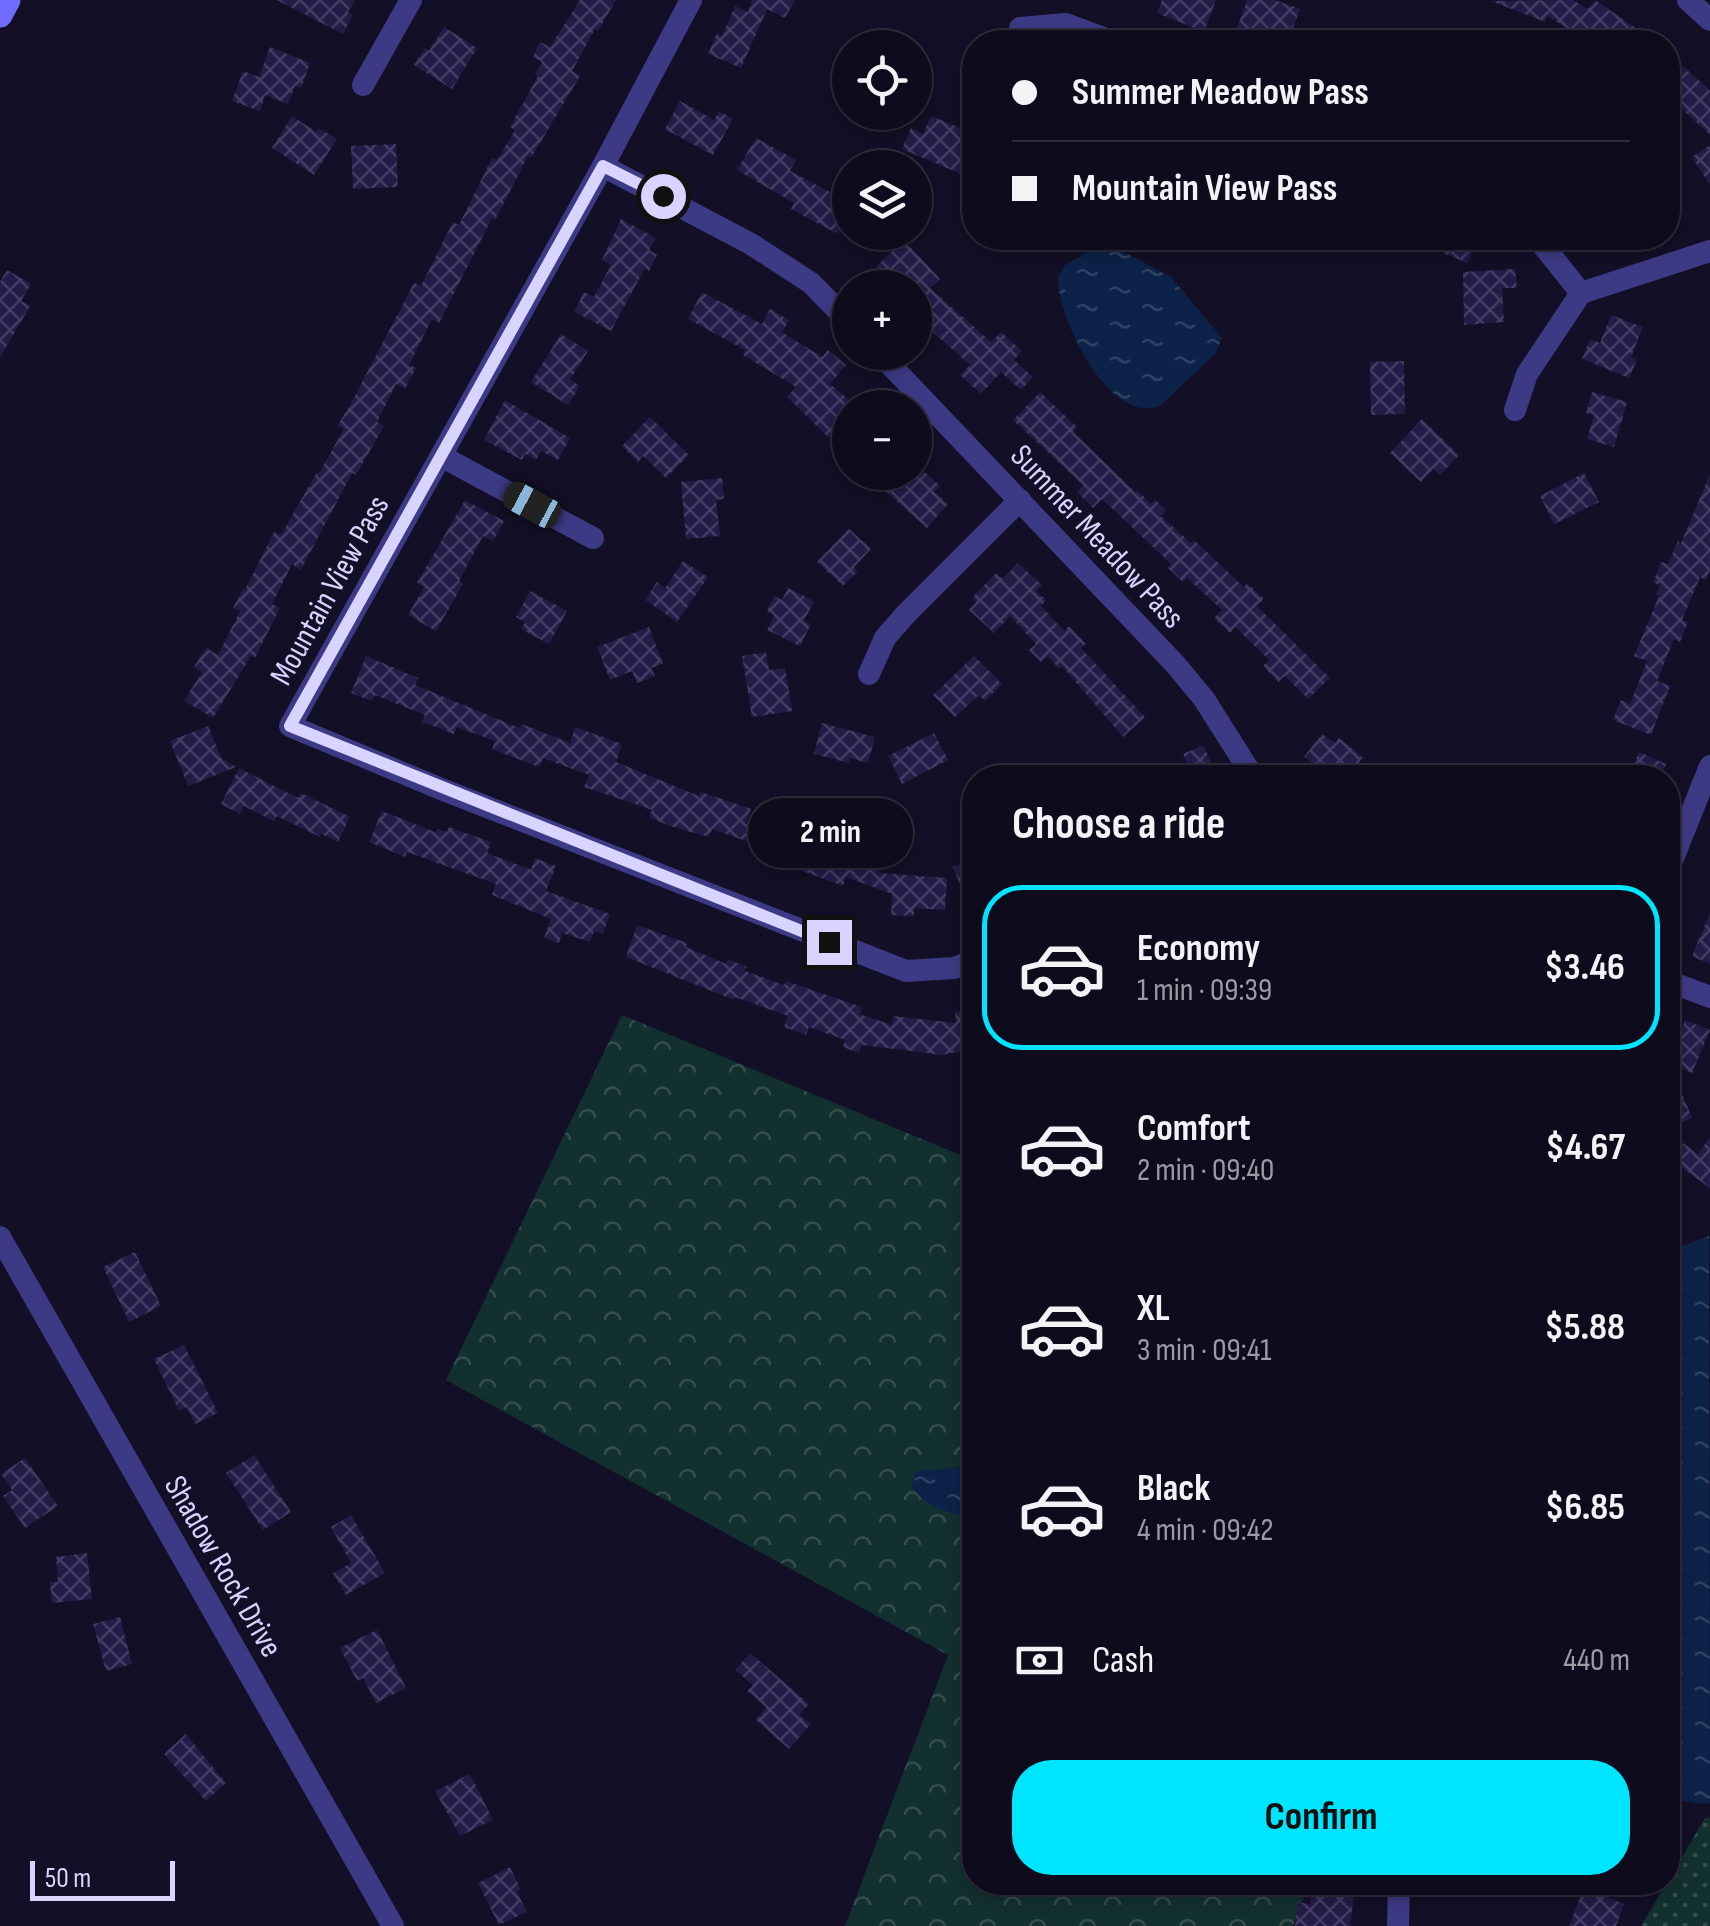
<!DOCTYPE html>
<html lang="en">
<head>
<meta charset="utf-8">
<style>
  :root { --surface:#0e0b1c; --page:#1c1929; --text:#f1f3f6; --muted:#9b9ba3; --line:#2e2b3b; --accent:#00e5ff }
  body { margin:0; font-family:"Sofia Sans Condensed",sans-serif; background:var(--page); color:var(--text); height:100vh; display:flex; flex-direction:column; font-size:38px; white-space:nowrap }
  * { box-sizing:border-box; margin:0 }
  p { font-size:32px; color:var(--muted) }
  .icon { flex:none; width:55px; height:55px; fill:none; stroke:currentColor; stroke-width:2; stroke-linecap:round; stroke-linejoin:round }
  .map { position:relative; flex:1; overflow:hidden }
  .side { position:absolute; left:962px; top:765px; width:718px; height:1130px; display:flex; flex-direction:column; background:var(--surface); border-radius:40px; box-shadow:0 5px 15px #0003,0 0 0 2px var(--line) }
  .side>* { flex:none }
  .banner { position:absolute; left:962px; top:30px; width:718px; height:220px; border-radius:40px; box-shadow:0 5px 15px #0003,0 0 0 2px var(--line); display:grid; align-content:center; height:220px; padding:0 50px; background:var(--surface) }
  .tools { position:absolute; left:832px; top:30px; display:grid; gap:20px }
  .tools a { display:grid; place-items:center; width:100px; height:100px; border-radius:50%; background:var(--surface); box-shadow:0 5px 15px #0003,0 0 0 2px var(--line); font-size:50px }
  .scale { position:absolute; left:30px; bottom:25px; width:145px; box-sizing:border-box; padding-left:10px; border:5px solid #d9d4ff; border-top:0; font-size:28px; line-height:35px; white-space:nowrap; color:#d9d4ff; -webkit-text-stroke:8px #130f26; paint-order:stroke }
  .end { position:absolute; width:45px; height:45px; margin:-22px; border:12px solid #d9d4ff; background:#111; box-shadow:0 0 0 5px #111 }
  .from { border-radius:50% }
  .bubble { position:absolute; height:70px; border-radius:35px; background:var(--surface); box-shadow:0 5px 15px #0003,0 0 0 2px var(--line); font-size:32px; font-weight:700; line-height:70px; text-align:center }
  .car { position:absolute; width:30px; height:60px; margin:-30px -15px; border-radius:12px; box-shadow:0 0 8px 2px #0007; background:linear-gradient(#222 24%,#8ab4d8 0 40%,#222 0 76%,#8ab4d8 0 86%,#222 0) }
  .banner b { display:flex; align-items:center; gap:35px; height:95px; font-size:38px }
  .banner b+b { border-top:2px solid var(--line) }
  .banner i { width:25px; height:25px; background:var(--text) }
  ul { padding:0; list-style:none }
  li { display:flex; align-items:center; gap:30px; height:165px; margin:0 20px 15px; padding:0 30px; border:5px solid transparent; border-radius:40px }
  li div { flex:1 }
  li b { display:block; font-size:38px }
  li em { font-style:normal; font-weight:700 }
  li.selected { border-color:var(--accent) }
  li>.icon { width:90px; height:90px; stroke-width:1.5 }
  h2 { padding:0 50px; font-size:45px; line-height:120px }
  .pay { display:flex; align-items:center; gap:25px; height:110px; padding:0 50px; font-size:38px }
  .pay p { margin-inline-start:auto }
  .button { display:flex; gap:20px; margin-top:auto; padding:20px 50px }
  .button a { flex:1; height:115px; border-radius:40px; background:var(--accent); color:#111; font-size:40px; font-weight:700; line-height:115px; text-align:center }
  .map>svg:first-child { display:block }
  .grass { fill:url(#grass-dots) }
  .forest { fill:url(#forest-crowns) }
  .water { fill:url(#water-ripples) }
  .building { fill:url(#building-cross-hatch) }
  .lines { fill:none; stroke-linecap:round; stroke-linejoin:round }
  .minor { stroke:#3d3a85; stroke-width:22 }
  .secondary { stroke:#6f6bff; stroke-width:25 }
  .route { stroke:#d9d4ff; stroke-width:12 }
  .labels { text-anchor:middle; stroke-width:8; stroke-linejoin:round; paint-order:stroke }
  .street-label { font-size:32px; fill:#d9d4ff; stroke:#130f26 }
</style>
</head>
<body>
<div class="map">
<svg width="1710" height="1926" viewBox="0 0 1710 1926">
  <defs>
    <pattern id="grass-dots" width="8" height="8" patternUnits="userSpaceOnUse" patternTransform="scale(2.5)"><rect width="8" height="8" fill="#12302f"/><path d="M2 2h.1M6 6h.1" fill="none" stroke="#344d4e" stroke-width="1.8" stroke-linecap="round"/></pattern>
    <pattern id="forest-crowns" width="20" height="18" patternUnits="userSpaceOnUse" patternTransform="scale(2.5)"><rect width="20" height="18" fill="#12302f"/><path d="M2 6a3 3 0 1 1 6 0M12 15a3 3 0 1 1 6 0" fill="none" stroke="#344d4e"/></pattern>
    <pattern id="water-ripples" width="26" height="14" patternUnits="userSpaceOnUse" patternTransform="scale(2.5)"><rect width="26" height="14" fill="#0c2248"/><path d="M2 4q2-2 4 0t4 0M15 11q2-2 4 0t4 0" fill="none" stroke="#2f4163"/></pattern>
    <pattern id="building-cross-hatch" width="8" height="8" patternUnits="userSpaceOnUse" patternTransform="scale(2.5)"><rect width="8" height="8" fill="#241b47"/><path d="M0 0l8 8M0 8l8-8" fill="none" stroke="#433b63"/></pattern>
  </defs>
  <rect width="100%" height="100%" fill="#130f26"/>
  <polygon class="grass" points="1705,1818 1710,1818 1710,1926 1641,1926"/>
  <polygon class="forest" points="622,1015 975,1161 975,1882 1309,1883 1293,1926 845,1926 948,1655 446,1380"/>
  <g class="water">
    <path d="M1105,242L1171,277L1222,338L1215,354L1161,405C1111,429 1056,317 1058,276L1065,265Z"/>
    <polygon points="1709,1236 1710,1803 1704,1804 1668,1799 1668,1251"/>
    <path d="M975,1465V1519C951,1513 926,1508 912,1487L914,1474L920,1471Z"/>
  </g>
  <g class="building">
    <polygon points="277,0 355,0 348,12 353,15 343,34"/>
    <polygon points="580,0 616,0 598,31 595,29 572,71 580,76 531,158 528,156 495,220 492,218 439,323 432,319 409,365 416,368 405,389 396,384 377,422 384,426 356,475 352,473 301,570 292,564 272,604 280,608 255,658 251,656 213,718 184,701 202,672 194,667 206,648 218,655 240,611 233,608 243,589 245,590 274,532 281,535 317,472 319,473 344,429 337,426 349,407 414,283 421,286 453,222 459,225 492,158 497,160 515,130 510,127 538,76 535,74 542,62 533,57 540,42 550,47"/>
    <polygon points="752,0 795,0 785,18 767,9 741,68 708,54 717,33 722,36 735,6 748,12"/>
    <polygon points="1162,0 1216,0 1204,32 1157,13"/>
    <polygon points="1247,0 1275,0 1300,9 1293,28 1328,42 1275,42 1257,36 1254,42 1232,42"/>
    <polygon points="1573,0 1588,9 1595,0 1656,42 1590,42 1547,16 1545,22 1491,1"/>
    <polygon points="444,27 477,48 452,89 414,65 425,48 429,51"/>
    <polygon points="270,47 310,63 301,88 295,86 288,104 265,95 260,111 232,101 243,71 259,77"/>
    <polygon points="1683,66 1710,91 1710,135 1681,108 1668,122 1668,83"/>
    <polygon points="680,101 714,120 719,111 733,119 713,155 665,129"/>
    <polygon points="292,116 316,132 319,128 337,139 314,175 272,148"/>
    <polygon points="931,116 975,134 969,147 975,150 975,180 902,149 911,128 923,134"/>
    <polygon points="756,138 796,160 790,171 834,194 837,189 850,196 845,206 850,212 838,234 791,209 794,203 737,170"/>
    <polygon points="396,144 398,187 353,189 351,146"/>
    <polygon points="1710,145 1710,185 1692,157"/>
    <polygon points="621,219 656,238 649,250 657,255 649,271 645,268 611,331 574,312 584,292 594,297 611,265 602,260"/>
    <polygon points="1408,238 1478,238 1467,263"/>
    <polygon points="904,240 940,279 930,288 991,342 1001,332 1022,351 1014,360 1033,377 1021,390 1001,372 981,394 960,375 970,365 917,318 927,307 915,294 915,288 908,288 897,276 890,283 876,267"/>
    <polygon points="1515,269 1517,288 1502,288 1504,322 1464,325 1463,272"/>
    <polygon points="7,270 31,284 21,301 30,306 0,358 0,282"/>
    <polygon points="702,292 762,324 770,309 789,320 782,332 822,357 828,350 846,365 830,384 857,407 850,408 850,450 833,434 829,438 787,397 796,387 743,355 745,350 688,319"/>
    <polygon points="1611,315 1643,327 1631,357 1637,360 1629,378 1582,359 1590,339 1600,343"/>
    <polygon points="561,334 588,351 570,380 580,386 568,405 531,382"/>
    <polygon points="1404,361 1405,414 1371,415 1370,362"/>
    <polygon points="1040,392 1077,427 1073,432 1135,492 1137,490 1151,504 1155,500 1166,510 1161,516 1191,543 1194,540 1244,587 1247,583 1264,599 1257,606 1330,678 1308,699 1285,676 1278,682 1263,666 1269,660 1235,627 1230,633 1214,618 1222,610 1187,578 1183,582 1168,568 1171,564 1102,499 1093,508 1077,492 1083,485 1013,420"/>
    <polygon points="1592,392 1627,402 1614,447 1587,439 1594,415 1586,413"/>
    <polygon points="505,400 570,438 558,460 541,451 536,460 525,454 522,460 484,440"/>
    <polygon points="650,417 689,455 666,478 643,456 638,462 622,446"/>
    <polygon points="1422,419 1459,455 1440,475 1433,469 1421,482 1390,453"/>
    <polygon points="864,472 925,472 940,486 934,492 948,504 927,528"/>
    <polygon points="1584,473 1599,502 1554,524 1540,496"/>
    <polygon points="1710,474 1710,570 1706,580 1700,577 1682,620 1688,622 1680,642 1674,639 1657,681 1670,686 1651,735 1613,720 1621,700 1630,704 1647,661 1634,656 1659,596 1656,595 1660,585 1653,582 1661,562 1668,564 1678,541 1681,543"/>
    <polygon points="722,478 724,499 716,500 720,536 686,539 681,482"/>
    <polygon points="465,500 504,521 493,541 483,536 459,581 463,584 436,631 408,615 424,587 417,583"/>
    <polygon points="849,529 871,549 854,567 858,571 843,586 817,562"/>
    <polygon points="683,561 708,577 677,622 645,600 657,582 665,588"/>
    <polygon points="1018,563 1042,585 1036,591 1046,600 1041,606 1064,631 1069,626 1086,644 1081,648 1145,717 1123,737 1062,666 1059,669 1048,656 1041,662 1029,650 1036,644 1010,616 994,633 969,610 976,602 972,598 996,573 1003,579"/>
    <polygon points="788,588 814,601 804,621 811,624 800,646 767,630 774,615 767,611 774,596 782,600"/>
    <polygon points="530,591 567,611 549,644 521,629 525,622 516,617"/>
    <polygon points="649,627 663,664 651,668 655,676 637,683 632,671 610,680 597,647"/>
    <polygon points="766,652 769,670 785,668 792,711 752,717 742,656"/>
    <polygon points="366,656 418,678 415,685 520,728 522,724 570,743 575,727 622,744 616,762 699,796 701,792 751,809 747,820 781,833 783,828 798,834 797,838 832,851 835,842 884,859 879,873 947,878 945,910 914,908 914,916 891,915 892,894 846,877 843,886 754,853 757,845 712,829 709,837 670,826 649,817 652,810 584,787 589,775 543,758 539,767 492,749 495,741 457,727 454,734 422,722 425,715 375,695 372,701 351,693"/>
    <polygon points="974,656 1002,684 985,701 979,695 955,717 933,695"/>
    <polygon points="822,723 875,737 868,763 850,758 849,763 814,754"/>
    <polygon points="208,726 222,759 236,767 188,786 170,741"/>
    <polygon points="934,733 948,760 902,784 888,756"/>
    <polygon points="1322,734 1335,743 1339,738 1363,757 1357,765 1386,778 1329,778 1304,757"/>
    <polygon points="1203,745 1219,778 1162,778 1188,765 1183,754"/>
    <polygon points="1639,752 1666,764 1660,778 1628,778"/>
    <polygon points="239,768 298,798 301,793 350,817 338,842 321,834 320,837 277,816 274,821 244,806 240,814 221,804"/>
    <polygon points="382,811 435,832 437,829 447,832 449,827 491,842 487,853 531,870 535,858 556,866 546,891 610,914 603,934 594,931 590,942 562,933 559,943 544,938 551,919 492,895 496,884 407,852 405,857 369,842"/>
    <polygon points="975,858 975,919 974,919 953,867"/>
    <polygon points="1710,913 1710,964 1692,956"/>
    <polygon points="637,925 687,943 686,947 726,964 728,959 747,967 745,971 784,985 786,981 862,1007 860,1014 892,1025 893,1016 956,1023 955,1012 975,1009 975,1048 942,1055 862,1045 859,1053 843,1047 845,1040 809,1027 806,1035 784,1027 788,1016 735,997 734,1000 626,957"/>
    <polygon points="1685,1020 1710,1030 1692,1073 1670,1064 1692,1118 1668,1128 1668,1060"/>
    <polygon points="1710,1137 1710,1188 1671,1160 1683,1143 1698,1154"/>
    <polygon points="135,1252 161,1306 129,1322 103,1267"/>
    <polygon points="184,1345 218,1413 195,1424 187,1407 179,1411 154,1359"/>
    <polygon points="254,1455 291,1512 263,1530 226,1473"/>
    <polygon points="25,1458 58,1506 25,1528 3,1496 12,1490 1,1474"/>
    <polygon points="351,1515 385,1573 346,1595 333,1573 351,1563 331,1527"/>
    <polygon points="87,1553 92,1599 52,1603 50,1582 58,1582 56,1557"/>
    <polygon points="120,1617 132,1664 106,1671 93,1624"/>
    <polygon points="377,1630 406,1688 376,1703 363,1678 357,1681 340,1648"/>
    <polygon points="750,1653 809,1704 799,1715 811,1724 789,1749 756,1720 766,1707 747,1691 753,1685 735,1670"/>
    <polygon points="186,1734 226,1783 206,1801 164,1754"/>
    <polygon points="470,1774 493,1820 460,1836 435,1791"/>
    <polygon points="510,1867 521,1890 517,1892 527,1912 499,1925 478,1883"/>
    <polygon points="1313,1882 1355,1886 1350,1926 1295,1926 1298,1902 1310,1904"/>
    <polygon points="1584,1888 1624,1904 1616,1926 1569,1926"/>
  </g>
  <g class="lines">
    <g class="minor">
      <polyline points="691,0 603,166 290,726 446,791 906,971 954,968 975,960"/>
      <polyline points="1688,0 1710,20"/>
      <polyline points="1020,28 1066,24 1114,42"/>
      <polyline points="363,85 411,0"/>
      <polyline points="603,166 751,244 811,283 850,323"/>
      <polyline points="1537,238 1581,293"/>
      <polyline points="878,352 1175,664 1204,699 1254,778"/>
      <polyline points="1515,410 1527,374 1581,293 1710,251"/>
      <polyline points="441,456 593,538"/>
      <polyline points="869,674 885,638 905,615 1020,500"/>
      <polyline points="1668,871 1710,766"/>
      <polyline points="1668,981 1710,997"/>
      <polyline points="0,1237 393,1926"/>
      <polyline points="1400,1886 1464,1882"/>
      <polyline points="1398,1926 1399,1882"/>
    </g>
    <polyline class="secondary" points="0,15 8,0"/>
  </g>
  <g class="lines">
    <polyline class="route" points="663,196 603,166 290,726 829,942"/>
  </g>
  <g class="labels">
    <g class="street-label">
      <text transform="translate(1098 536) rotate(47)" y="11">Summer Meadow Pass</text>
      <text transform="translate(329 590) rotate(-61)" y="11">Mountain View Pass</text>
      <text transform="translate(224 1566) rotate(60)" y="11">Shadow Rock Drive</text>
    </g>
  </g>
</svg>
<div class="tools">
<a><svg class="icon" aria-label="locate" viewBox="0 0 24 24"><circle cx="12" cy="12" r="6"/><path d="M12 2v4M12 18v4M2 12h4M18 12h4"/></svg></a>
<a><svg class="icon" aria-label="layers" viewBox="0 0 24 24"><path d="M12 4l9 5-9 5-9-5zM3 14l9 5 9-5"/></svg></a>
<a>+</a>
<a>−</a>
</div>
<div class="scale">50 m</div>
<i class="end from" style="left:663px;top:196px"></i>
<i class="end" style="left:829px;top:942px"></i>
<div class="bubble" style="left:748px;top:798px;width:165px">2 min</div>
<i class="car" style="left:532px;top:505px;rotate:298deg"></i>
<div class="banner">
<b><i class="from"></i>Summer Meadow Pass</b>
<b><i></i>Mountain View Pass</b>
</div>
<section class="side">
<h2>Choose a ride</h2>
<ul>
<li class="selected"><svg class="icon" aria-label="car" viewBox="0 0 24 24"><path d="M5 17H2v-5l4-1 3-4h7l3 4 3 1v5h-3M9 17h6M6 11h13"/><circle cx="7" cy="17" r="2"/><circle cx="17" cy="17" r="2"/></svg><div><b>Economy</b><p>1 min · 09:39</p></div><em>$3.46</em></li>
<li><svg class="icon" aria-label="car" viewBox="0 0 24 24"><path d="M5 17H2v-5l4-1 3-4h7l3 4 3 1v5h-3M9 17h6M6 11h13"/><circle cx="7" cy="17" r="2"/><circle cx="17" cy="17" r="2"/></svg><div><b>Comfort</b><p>2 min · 09:40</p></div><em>$4.67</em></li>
<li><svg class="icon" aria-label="car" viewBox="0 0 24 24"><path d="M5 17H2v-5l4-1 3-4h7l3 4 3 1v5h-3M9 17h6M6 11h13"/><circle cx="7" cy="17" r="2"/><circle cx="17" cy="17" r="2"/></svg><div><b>XL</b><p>3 min · 09:41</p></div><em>$5.88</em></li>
<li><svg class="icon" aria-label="car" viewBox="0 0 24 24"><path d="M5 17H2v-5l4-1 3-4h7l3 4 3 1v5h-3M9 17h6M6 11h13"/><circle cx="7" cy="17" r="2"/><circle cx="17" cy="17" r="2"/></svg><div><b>Black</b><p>4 min · 09:42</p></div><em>$6.85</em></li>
</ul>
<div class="pay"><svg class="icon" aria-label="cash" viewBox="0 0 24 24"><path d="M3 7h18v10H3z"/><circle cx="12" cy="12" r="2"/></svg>Cash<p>440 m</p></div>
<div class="button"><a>Confirm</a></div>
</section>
</div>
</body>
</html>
